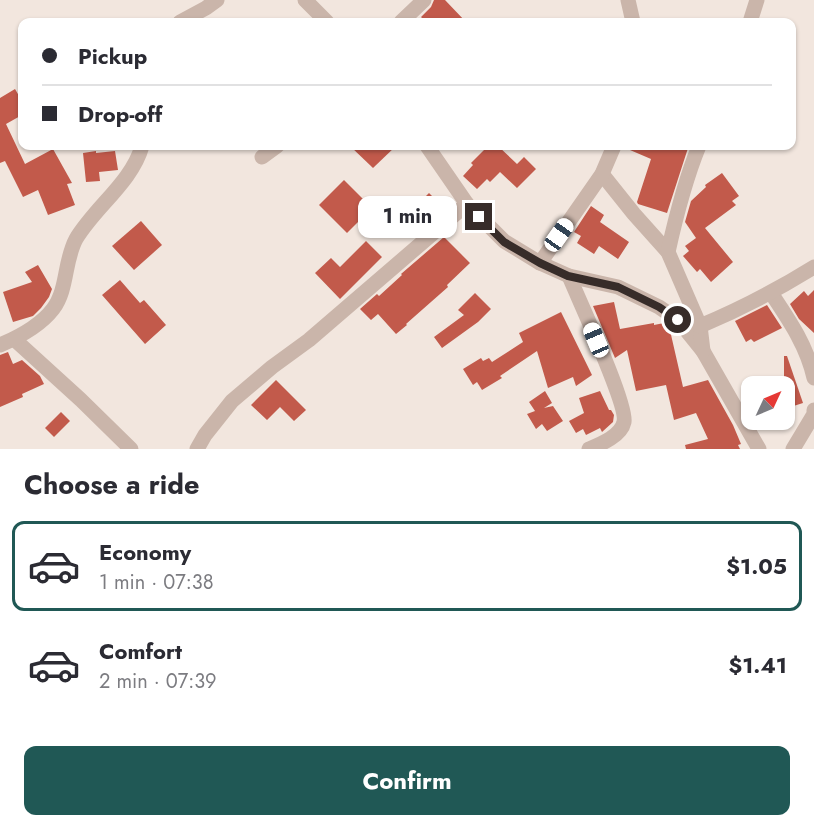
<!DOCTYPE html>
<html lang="en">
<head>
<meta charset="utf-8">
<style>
  :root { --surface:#fff; --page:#f2f2f3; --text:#2b2b33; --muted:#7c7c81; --line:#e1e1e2; --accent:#205855 }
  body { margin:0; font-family:Jost,sans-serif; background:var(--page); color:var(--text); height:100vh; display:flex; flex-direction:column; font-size:22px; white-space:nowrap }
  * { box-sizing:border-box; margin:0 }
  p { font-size:20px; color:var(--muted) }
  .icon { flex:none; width:33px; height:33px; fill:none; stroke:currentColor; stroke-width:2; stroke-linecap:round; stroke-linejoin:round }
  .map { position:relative; height:449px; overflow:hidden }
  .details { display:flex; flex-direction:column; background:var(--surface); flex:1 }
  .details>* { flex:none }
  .banner { position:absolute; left:18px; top:18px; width:778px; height:132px; border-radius:12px; box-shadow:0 2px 4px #0004; display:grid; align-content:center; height:132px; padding:0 24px; background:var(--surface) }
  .needle { width:39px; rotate:46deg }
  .buttons { position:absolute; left:741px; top:376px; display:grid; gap:12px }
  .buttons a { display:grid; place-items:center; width:54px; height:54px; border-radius:12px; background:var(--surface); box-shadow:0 2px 4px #0004; font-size:30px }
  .end { position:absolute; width:27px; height:27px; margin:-14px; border:8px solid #372c29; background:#fff; box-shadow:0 0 0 3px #fff }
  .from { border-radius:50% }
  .bubble { position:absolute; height:42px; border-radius:12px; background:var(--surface); box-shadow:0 2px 4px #0004; font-size:20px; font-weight:700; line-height:42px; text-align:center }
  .car { position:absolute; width:18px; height:36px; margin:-18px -9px; border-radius:8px; box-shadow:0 0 4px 2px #0007; background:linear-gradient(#fff 24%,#345 0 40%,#fff 0 76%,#345 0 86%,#fff 0) }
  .banner b { display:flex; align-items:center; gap:21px; height:57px; font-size:22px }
  .banner b+b { border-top:2px solid var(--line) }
  .banner i { width:15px; height:15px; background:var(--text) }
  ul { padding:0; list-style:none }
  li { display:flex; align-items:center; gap:18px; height:90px; margin:0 12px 9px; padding:0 12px; border:3px solid transparent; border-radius:12px }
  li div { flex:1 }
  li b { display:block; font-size:22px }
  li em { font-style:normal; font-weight:700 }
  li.selected { border-color:var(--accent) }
  li>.icon { width:54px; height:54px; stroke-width:1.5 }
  h2 { padding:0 24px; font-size:27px; line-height:72px }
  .cta { display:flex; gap:12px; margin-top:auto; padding:12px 24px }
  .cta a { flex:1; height:69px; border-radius:12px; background:var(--accent); color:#fff; font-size:24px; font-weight:700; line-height:69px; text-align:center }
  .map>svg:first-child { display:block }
  .building { fill:#c25a4b }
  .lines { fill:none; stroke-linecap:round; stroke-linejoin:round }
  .minor { stroke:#cab5aa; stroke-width:15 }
  .route { stroke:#372c29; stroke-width:8 }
</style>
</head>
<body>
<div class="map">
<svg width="814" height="449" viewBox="0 0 814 449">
  <rect width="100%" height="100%" fill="#f2e6de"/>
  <g class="building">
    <polygon points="434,0 445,0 466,22 426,22 421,17 431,7"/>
    <polygon points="15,89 22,101 22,115 6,124 25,164 53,149 72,183 67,184 75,205 48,215 38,190 23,197 5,161 0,163 0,98"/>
    <polygon points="350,146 396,146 373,168"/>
    <polygon points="488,146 498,146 517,164 524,157 536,169 517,188 500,172 490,182 487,179 477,189 463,176 473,165 471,163"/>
    <polygon points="624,146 681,146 688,148 667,213 638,204 637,202 651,159 623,147"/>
    <polygon points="96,151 96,153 115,151 118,170 99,172 100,181 86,182 83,153"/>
    <polygon points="722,173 739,196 732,201 736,205 705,228 733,262 711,282 700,269 697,272 683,256 689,251 685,246 696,238 685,222 691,201 706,187 705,185"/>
    <polygon points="344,180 372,208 347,233 319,205"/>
    <polygon points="429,193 445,209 413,237 399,223"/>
    <polygon points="591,206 604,215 600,222 629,242 618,259 599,246 594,254 577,243 581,236 574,232"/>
    <polygon points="141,221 162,245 134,270 112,246"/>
    <polygon points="444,237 470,263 447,285 448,287 406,324 407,325 396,334 378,314 371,320 360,309 377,294 379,296 402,275 401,274"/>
    <polygon points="366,241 382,257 340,299 315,273 331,258 340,267"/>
    <polygon points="38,265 52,289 49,297 41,308 33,316 13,322 3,292 32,282 25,272"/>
    <polygon points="120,280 140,303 144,300 166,325 145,344 102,295"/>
    <polygon points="814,290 814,333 799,319 790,304 804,291 808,296"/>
    <polygon points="475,293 491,309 478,322 442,348 434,337 464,315 458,310"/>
    <polygon points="614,302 620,329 654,323 654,325 664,323 669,326 683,387 708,380 733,425 741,444 738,445 740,449 686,449 685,445 708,439 696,413 674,420 666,385 636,391 627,350 615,358 593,306"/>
    <polygon points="767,305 782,328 754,342 751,339 746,342 735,321"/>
    <polygon points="561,312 592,375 576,386 573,377 548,388 537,351 500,376 502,378 482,390 477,382 473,385 463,369 481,358 483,361 489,358 492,362 523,342 519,333"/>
    <polygon points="8,352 13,364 22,360 40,376 44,384 22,394 23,397 0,407 0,355"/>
    <polygon points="784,356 787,356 803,403 784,409"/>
    <polygon points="276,380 306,410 294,421 280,407 267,420 251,405"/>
    <polygon points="545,391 552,403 544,408 553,406 563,421 547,431 542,424 536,429 527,414 535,411 529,402"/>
    <polygon points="600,391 609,410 611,410 614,415 613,422 602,432 600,428 586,435 583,429 576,433 569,421 584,413 579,398"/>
    <polygon points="61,412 70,421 54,437 45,428"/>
  </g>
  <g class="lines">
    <g class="minor">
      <polyline points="305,0 327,22"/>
      <polyline points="628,0 633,22"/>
      <polyline points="180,22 206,8 217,0"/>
      <polyline points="401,22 424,0"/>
      <polyline points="750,22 757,0"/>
      <polyline points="427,146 467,204 504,241 540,263 569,276 618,287 659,307 678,320 703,351 759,449"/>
      <polyline points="262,157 277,146"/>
      <polyline points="602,174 634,214 668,252 700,326 703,351"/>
      <path d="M668,252C676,216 685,180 699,146"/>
      <polyline points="540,263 602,174 614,146"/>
      <path d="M569,276C578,298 628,405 624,422C621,436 601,444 589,449"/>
      <path d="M771,293C789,320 807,346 814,378"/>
      <path d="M700,326C741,309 777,290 814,267"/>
      <polyline points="14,339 81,400 131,449"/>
      <path d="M0,345C19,337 40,326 53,309C68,289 64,261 76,239C95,207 132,182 142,146"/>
      <polyline points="197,449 205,435 232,401 272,367 309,340 467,204"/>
      <polyline points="793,449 814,414 814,410"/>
    </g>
  </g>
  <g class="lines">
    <polyline class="route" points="479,217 504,242 540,263 568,276 618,287 659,307 678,320"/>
  </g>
</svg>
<div class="buttons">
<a><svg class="needle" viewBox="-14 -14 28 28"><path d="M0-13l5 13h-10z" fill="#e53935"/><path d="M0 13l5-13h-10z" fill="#7c7c81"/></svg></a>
</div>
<i class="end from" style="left:678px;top:320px"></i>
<i class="end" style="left:479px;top:217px"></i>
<div class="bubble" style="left:358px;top:196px;width:99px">1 min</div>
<i class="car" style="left:559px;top:235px;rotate:35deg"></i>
<i class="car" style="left:596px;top:340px;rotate:337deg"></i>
<div class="banner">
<b><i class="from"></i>Pickup</b>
<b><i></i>Drop-off</b>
</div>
</div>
<section class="details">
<h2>Choose a ride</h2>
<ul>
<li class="selected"><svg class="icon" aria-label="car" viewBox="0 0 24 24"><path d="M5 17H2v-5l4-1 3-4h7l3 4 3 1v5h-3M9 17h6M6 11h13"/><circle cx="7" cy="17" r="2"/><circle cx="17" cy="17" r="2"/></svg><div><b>Economy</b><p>1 min · 07:38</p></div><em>$1.05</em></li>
<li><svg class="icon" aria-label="car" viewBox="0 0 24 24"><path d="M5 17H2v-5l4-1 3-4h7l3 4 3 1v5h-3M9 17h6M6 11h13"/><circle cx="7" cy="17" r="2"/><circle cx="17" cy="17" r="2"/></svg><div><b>Comfort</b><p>2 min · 07:39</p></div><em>$1.41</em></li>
</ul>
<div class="cta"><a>Confirm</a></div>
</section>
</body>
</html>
